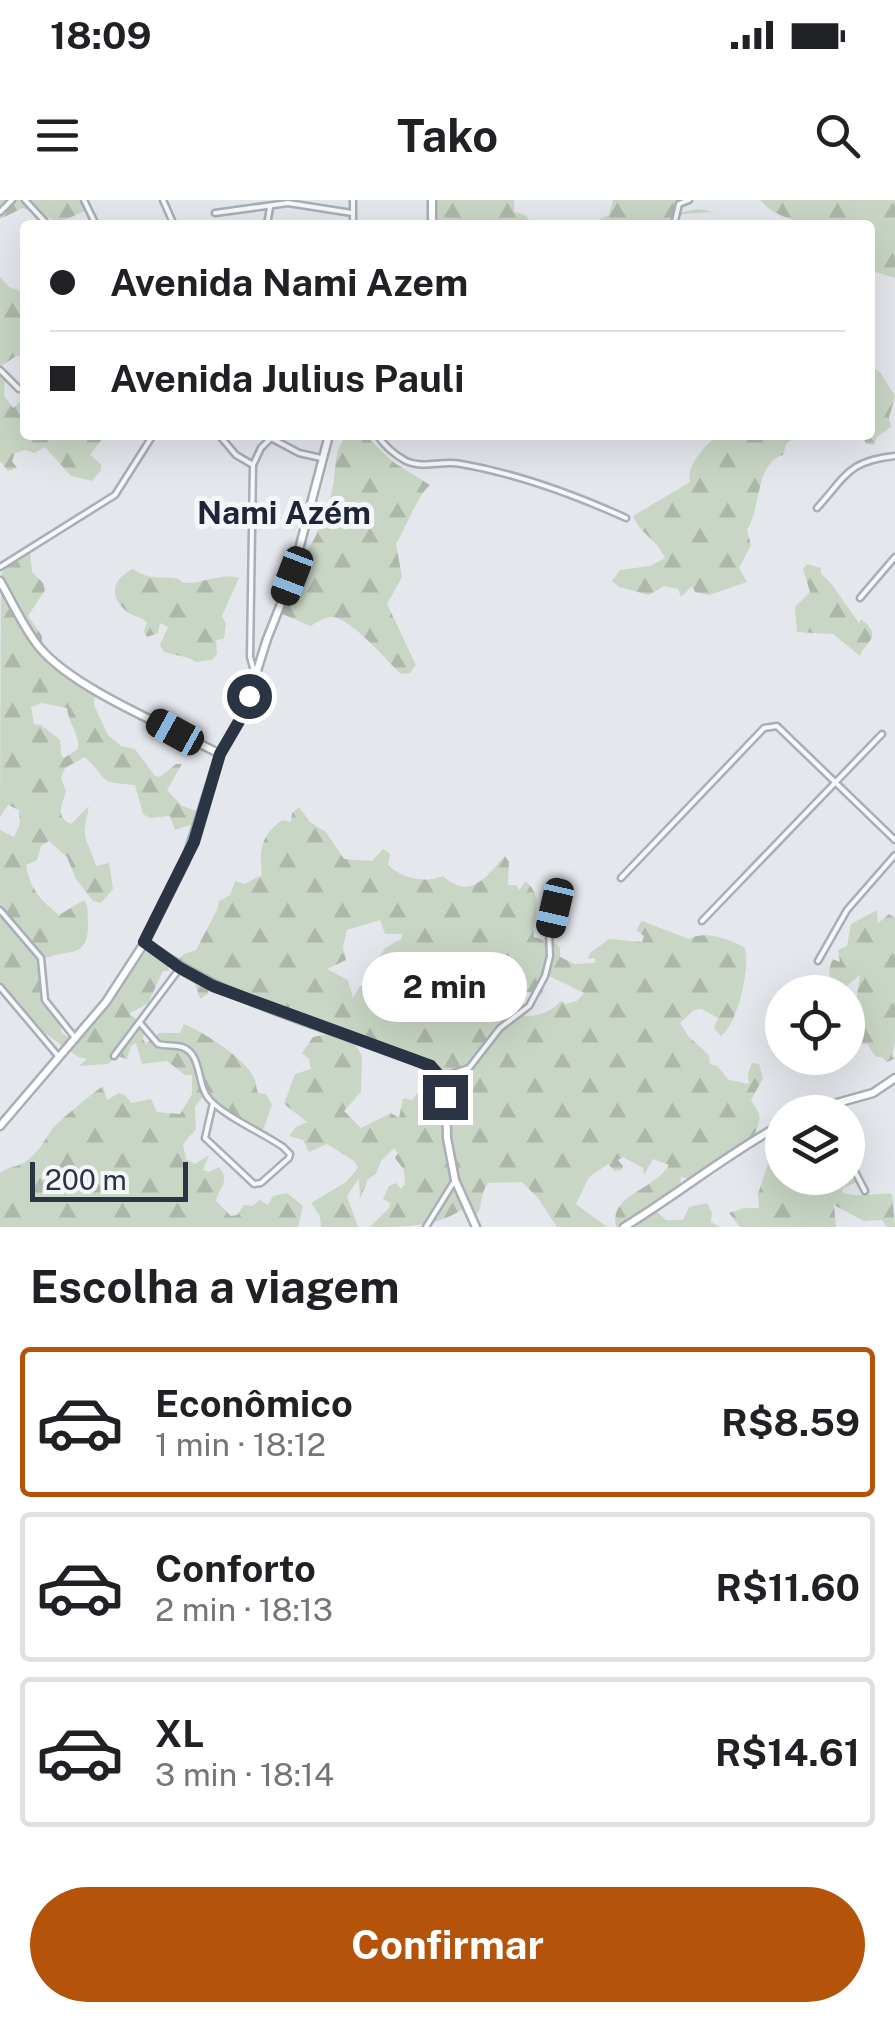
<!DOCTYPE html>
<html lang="pt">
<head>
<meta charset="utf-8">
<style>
  :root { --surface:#fff; --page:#f6f6f6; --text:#202124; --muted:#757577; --line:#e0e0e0; --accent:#b45309 }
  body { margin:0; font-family:"Public Sans",sans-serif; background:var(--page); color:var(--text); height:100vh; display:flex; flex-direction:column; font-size:38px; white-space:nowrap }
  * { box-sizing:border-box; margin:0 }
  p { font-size:32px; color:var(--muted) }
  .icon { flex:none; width:55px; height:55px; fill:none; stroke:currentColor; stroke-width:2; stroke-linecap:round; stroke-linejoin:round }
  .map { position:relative; height:1027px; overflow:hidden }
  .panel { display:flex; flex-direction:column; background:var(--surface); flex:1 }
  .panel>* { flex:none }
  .banner { position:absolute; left:20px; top:20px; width:855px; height:220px; border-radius:10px; box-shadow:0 10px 40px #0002; display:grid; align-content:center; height:220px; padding:0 30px; background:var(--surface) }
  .fabs { position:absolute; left:765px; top:775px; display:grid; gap:20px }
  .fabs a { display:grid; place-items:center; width:100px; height:100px; border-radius:50%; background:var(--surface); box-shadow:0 10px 40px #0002; font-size:50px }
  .scale { position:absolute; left:30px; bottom:25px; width:158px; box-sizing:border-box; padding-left:10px; border:5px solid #2b3445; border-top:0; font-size:28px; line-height:35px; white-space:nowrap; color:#2b3445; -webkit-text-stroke:8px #f4f6f9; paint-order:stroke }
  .end { position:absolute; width:45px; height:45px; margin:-22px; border:12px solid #2b3445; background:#fff; box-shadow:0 0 0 5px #fff }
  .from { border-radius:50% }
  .bubble { position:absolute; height:70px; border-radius:35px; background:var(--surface); box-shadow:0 10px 40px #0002; font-size:32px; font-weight:700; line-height:70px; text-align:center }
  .car { position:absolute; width:30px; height:60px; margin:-30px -15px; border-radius:12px; box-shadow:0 0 8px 2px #0007; background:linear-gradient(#222 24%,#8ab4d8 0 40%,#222 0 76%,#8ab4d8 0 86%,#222 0) }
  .banner b { display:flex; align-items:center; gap:35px; height:95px; font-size:38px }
  .banner b+b { border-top:2px solid var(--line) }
  .banner i { width:25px; height:25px; background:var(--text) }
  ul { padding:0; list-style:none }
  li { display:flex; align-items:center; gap:30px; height:150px; margin:0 20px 15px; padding:0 10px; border:5px solid var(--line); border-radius:10px }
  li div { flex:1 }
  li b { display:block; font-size:38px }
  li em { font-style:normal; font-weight:700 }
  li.current { border-color:var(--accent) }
  li>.icon { width:90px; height:90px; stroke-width:1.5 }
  h2 { padding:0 30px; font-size:45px; line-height:120px }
  .action { display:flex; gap:20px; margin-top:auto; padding:20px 30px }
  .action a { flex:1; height:115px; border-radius:60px; background:var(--accent); color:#fff; font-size:40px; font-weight:700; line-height:115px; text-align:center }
  .status { display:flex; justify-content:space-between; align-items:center; height:70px; padding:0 50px; background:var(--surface); direction:ltr }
  .status svg { height:28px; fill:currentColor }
  header { display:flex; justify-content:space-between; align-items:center; height:130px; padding:0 30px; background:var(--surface); font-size:45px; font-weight:700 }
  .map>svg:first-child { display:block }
  .forest { fill:url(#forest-firs); fill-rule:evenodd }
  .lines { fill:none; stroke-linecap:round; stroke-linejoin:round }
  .street-casing { stroke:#a9aeb7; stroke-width:9 }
  .secondary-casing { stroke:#a9aeb7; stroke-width:11 }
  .street { stroke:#f7f8fa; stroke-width:4 }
  .secondary { stroke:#fff; stroke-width:6 }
  .route { stroke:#2b3445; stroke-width:12 }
  .labels { text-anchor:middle; stroke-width:10; stroke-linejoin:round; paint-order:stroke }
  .neighbourhood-label { font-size:32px; font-weight:bold; fill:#1d2536; stroke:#f4f6f9 }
</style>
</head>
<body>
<div class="status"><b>18:09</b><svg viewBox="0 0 49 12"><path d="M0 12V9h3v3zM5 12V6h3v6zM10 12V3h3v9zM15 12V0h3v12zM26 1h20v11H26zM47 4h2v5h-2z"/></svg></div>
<header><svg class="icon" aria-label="menu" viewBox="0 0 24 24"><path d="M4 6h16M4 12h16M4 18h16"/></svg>Tako<svg class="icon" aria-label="search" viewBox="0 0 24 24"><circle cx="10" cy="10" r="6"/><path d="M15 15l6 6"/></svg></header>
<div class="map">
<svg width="895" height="1027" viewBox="0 0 895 1027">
  <defs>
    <pattern id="forest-firs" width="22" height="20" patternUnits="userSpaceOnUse" patternTransform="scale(2.5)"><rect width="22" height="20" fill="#c9d6c5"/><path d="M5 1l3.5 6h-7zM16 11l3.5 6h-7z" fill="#adb8ab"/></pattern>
  </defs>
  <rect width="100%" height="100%" fill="#e4e7ec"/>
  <g class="forest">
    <polygon points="0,0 82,0 85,11 53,25 52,19 23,8 0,19"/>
    <polygon points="429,0 514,0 514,12 525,15 534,25 427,25"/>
    <polygon points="613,0 680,0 678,13 699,9 713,12 683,14 667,25 597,25 601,18 609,15"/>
    <path d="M760,0H895V78L870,70V25C835,25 785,29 760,0Z"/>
    <polygon points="0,77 9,87 18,90 25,97 25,156 16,156 0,167"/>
    <polygon points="870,166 880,172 895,196 889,217 891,227 877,237 874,245 866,244 862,235 870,235"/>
    <polygon points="0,168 5,179 4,196 13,208 25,197 25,235 85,235 102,239 90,255 101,264 101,270 92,281 71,276 45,247 34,253 25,250 15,253 12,261 17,268 8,271 0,261"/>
    <path d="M347,235L366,236L393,262L430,285C419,293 405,329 396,344L402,377L387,404L416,465L410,473L401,474C386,460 353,420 333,417C324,416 317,423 310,426L280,413L290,383V369C312,355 331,305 334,279C336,262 335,249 347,235Z"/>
    <path d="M718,235H798L786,244L783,255C755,263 761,310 747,330L751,345L739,368L747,382L709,395L695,392L692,386L681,397L678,389L664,386L649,395L619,387L612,381L620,370L650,366L665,358C658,340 640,334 633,316L690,282C686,265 705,246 718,235Z"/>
    <path d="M38,340L30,351L32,372L43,383L45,390L28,416L42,436C40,468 72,478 95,494L94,505L108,535L121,546L135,549L155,576L160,577L176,564H182L167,590L182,606L199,612L193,624L175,630L170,616L149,618L143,614L135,585C96,582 111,582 85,557L65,568L61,578L66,591C63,604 54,617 71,624L89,606C81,645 85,631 96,666L109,663L113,689L101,703L93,701L76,679L67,657L49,641L41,646L37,660L26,665C30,690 41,700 59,715L84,700C89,708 87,712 88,722C89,765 63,745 40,762L41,804L55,805L62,833L69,838C97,832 124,779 142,756L147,751C158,750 168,761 169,771H163L148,803L129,814L145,825L143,839L146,844L159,833H180L184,824C203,832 245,858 254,878C256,882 256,888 258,893L266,894L272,905L264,928L258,932C238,921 222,908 204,895L195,907L196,929L183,944L186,959L195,964L209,955L203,970L209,972L219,967C231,981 219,987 216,1001L231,1016L237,1015L244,1005L253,1006L259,1000L268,1005L273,996L287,993L303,1006L298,1027H0V973C9,965 19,968 28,960C40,950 45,939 53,928C59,921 94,892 103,886L107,900L119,893L126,896L131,903L151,899L157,912L180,914L192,894V875H185L167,861L142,864L136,843L131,846L127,859L117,856L108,864L79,866L87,859L78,857L31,823L0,791V630L14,637L20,624L19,610L8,605L0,617L1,376C6,362 23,344 38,340ZM42,503L67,508C68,523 80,534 78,549L64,558L61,555L60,540L41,525L34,524L31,507Z"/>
    <path d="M807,364L821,368V374L830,382L859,423L861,419C884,437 866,440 860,456L833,434L797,432L795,407L810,392L803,369Z"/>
    <path d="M133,369C147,379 156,377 173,378C185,379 176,383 189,383C206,382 221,373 239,378L222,416L226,424L224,439L216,440L217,454L212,460L196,462C186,455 175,456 164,452L160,445L168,427L160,423L158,433L147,437L144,432L147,422C139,416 131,416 124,409C108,394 115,377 133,369Z"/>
    <path d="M299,607L310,622L326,632L344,659L372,661L383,649L390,654L388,665C401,678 425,684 443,676C471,702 487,675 505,656L509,662L508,685H516L519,690L526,681C547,702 531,714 534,737L555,743L560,748V757L575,764L595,763V758L588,759L590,753L609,739L642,742L644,736L636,730L642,721L689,739C704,730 729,739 744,747C752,764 737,825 721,836L714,828L718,818L702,809L694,810L680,823L689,837L709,855L710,864L717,866L729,880L749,884L748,874L752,863L759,864L763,878L751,900C754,906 761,913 759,922C754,949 715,966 693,980L681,977L680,989L655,1010L666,1020H683L689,1007L707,1003L712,1013L711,1022L720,1027H616C609,994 651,993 669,965L653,959L644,975L643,968L623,957L618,960L623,966L622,970L615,971L608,964L589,977L576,1004L607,1027H557L538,998L522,982L488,983C479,994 484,1007 475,1018L461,1010C436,1027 402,1027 370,1027L389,1008L390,1003L383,999L389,986L396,983L401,989L405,984L404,970L395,958L398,953L394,948L381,961L376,974L368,979L360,999L359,978L347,996L358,1027H321L320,1016L311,1003L346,982L358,968L354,961L327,944L309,952L303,940L289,936L296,927L307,922L284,904L295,874L311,869L309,859L302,853L313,837L327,834L354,842L362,856L361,892L344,911L361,928L391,913L399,918L403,898L412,900L423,886L434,878L436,871L431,863L419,858L218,782L209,785L208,794L200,799L195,784L181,776L175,763L184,754L196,750L217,710L219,701L230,695L235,681L244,684L262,675C259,649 261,636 282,620L291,622L292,613ZM380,720L385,734H402L401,739L385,748L376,763L382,761L379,786H360L353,798L348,780L327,769L346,760L343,747L347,730ZM547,775L584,793L577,801L566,804L561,801C548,814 534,819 516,814L521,803L519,791L542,794Z"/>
    <polygon points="877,710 878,723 889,714 895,718 895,842 892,855 894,859 887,862 882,857 876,857 867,844 862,844 848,831 853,821 860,775 843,789 832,783 829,771 832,759 840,762 838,750 847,746 851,724"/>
    <path d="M782,922V978L850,976L859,981L843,988L842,992C857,999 873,992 892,994L895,1027H887L882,1020L864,1021L834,1005L836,1027H740L729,1013L744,1008H759L758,994L768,964L766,941L769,934Z"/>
  </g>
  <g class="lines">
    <defs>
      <g id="street">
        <polyline points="25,0 48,25"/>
        <polyline points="84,0 96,25"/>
        <polyline points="163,0 174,25"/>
        <polyline points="0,12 12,0"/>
        <polyline points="215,13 288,3 352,13"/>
        <polyline points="267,25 270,7"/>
        <polyline points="353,25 353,0"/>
        <polyline points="674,25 679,4 689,0"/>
        <polyline points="0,170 19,189"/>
        <polyline points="219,235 236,255 253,265 261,248 271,238 299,253 321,258"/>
        <path d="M377,235C384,245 395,255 406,261C423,269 443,260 461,264C519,274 573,294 626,318"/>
        <polyline points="253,265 250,457 254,471"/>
        <path d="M817,308C847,275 848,261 895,256"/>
        <polyline points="0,367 115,295 153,235"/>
        <polyline points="860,398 895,357"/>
        <polyline points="621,678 764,528 777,526 895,640"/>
        <polyline points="0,710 41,758 45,800 76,839"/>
        <polyline points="702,721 882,534"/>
        <polyline points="818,761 847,710 895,655"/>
        <polyline points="0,787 59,857"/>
        <path d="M140,823L158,844C166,846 174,845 182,847C203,854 196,886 210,900C226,917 263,933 283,947L290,954L289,958L261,983L254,984L205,938L213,903"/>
        <polyline points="114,856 180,768"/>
        <polyline points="442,877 469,868 500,828 529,806 545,776 550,756 549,732 555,708"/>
        <polyline points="848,958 865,991"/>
        <polyline points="426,1027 455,980"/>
      </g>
      <g id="secondary">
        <polyline points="432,25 432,0"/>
        <path d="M0,381C13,403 24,429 40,448C74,489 171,528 220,554"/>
        <path d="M145,742C224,802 324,826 416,860L437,871L446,884L447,938L455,980L476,1027"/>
        <polyline points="805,912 873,893 895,878"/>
        <polyline points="0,926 106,802 145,742 185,662 220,554 245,509 267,439 292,376 329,235"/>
        <path d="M624,1027C678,994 727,954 782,924"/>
      </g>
    </defs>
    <use href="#street" class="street-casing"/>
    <use href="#secondary" class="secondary-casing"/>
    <use href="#street" class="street"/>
    <use href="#secondary" class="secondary"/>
  </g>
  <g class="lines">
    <polyline class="route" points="249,496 241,518 220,554 194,642 144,742 180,768 213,786 431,866 446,884 445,897"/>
  </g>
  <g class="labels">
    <g class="neighbourhood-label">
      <text x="284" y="324">Nami Azém</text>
    </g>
  </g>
</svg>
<div class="fabs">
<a><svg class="icon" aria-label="locate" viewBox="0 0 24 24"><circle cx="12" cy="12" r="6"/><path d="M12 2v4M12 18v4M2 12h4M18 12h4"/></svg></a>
<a><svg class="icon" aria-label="layers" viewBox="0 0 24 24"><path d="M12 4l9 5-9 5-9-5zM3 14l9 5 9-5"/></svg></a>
</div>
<div class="scale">200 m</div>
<i class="end from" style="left:249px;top:496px"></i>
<i class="end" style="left:445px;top:897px"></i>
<div class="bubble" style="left:362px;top:752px;width:165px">2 min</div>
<i class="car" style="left:292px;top:376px;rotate:201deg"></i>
<i class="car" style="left:175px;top:532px;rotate:299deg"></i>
<i class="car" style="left:555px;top:708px;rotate:193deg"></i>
<div class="banner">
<b><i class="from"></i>Avenida Nami Azem</b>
<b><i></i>Avenida Julius Pauli</b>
</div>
</div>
<section class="panel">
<h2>Escolha a viagem</h2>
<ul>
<li class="current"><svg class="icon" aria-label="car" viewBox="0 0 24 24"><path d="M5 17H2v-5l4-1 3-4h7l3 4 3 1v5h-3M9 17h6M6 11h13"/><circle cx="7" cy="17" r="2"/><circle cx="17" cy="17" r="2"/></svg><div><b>Econômico</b><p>1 min · 18:12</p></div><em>R$8.59</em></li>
<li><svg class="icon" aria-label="car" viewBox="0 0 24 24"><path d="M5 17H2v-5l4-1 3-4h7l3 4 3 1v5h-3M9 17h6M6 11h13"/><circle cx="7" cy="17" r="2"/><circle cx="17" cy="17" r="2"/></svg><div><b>Conforto</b><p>2 min · 18:13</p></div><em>R$11.60</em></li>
<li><svg class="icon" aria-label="car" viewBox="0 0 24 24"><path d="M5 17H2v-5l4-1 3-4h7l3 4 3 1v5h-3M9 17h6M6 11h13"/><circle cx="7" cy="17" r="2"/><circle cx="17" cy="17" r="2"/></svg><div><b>XL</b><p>3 min · 18:14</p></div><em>R$14.61</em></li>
</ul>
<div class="action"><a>Confirmar</a></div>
</section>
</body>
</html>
